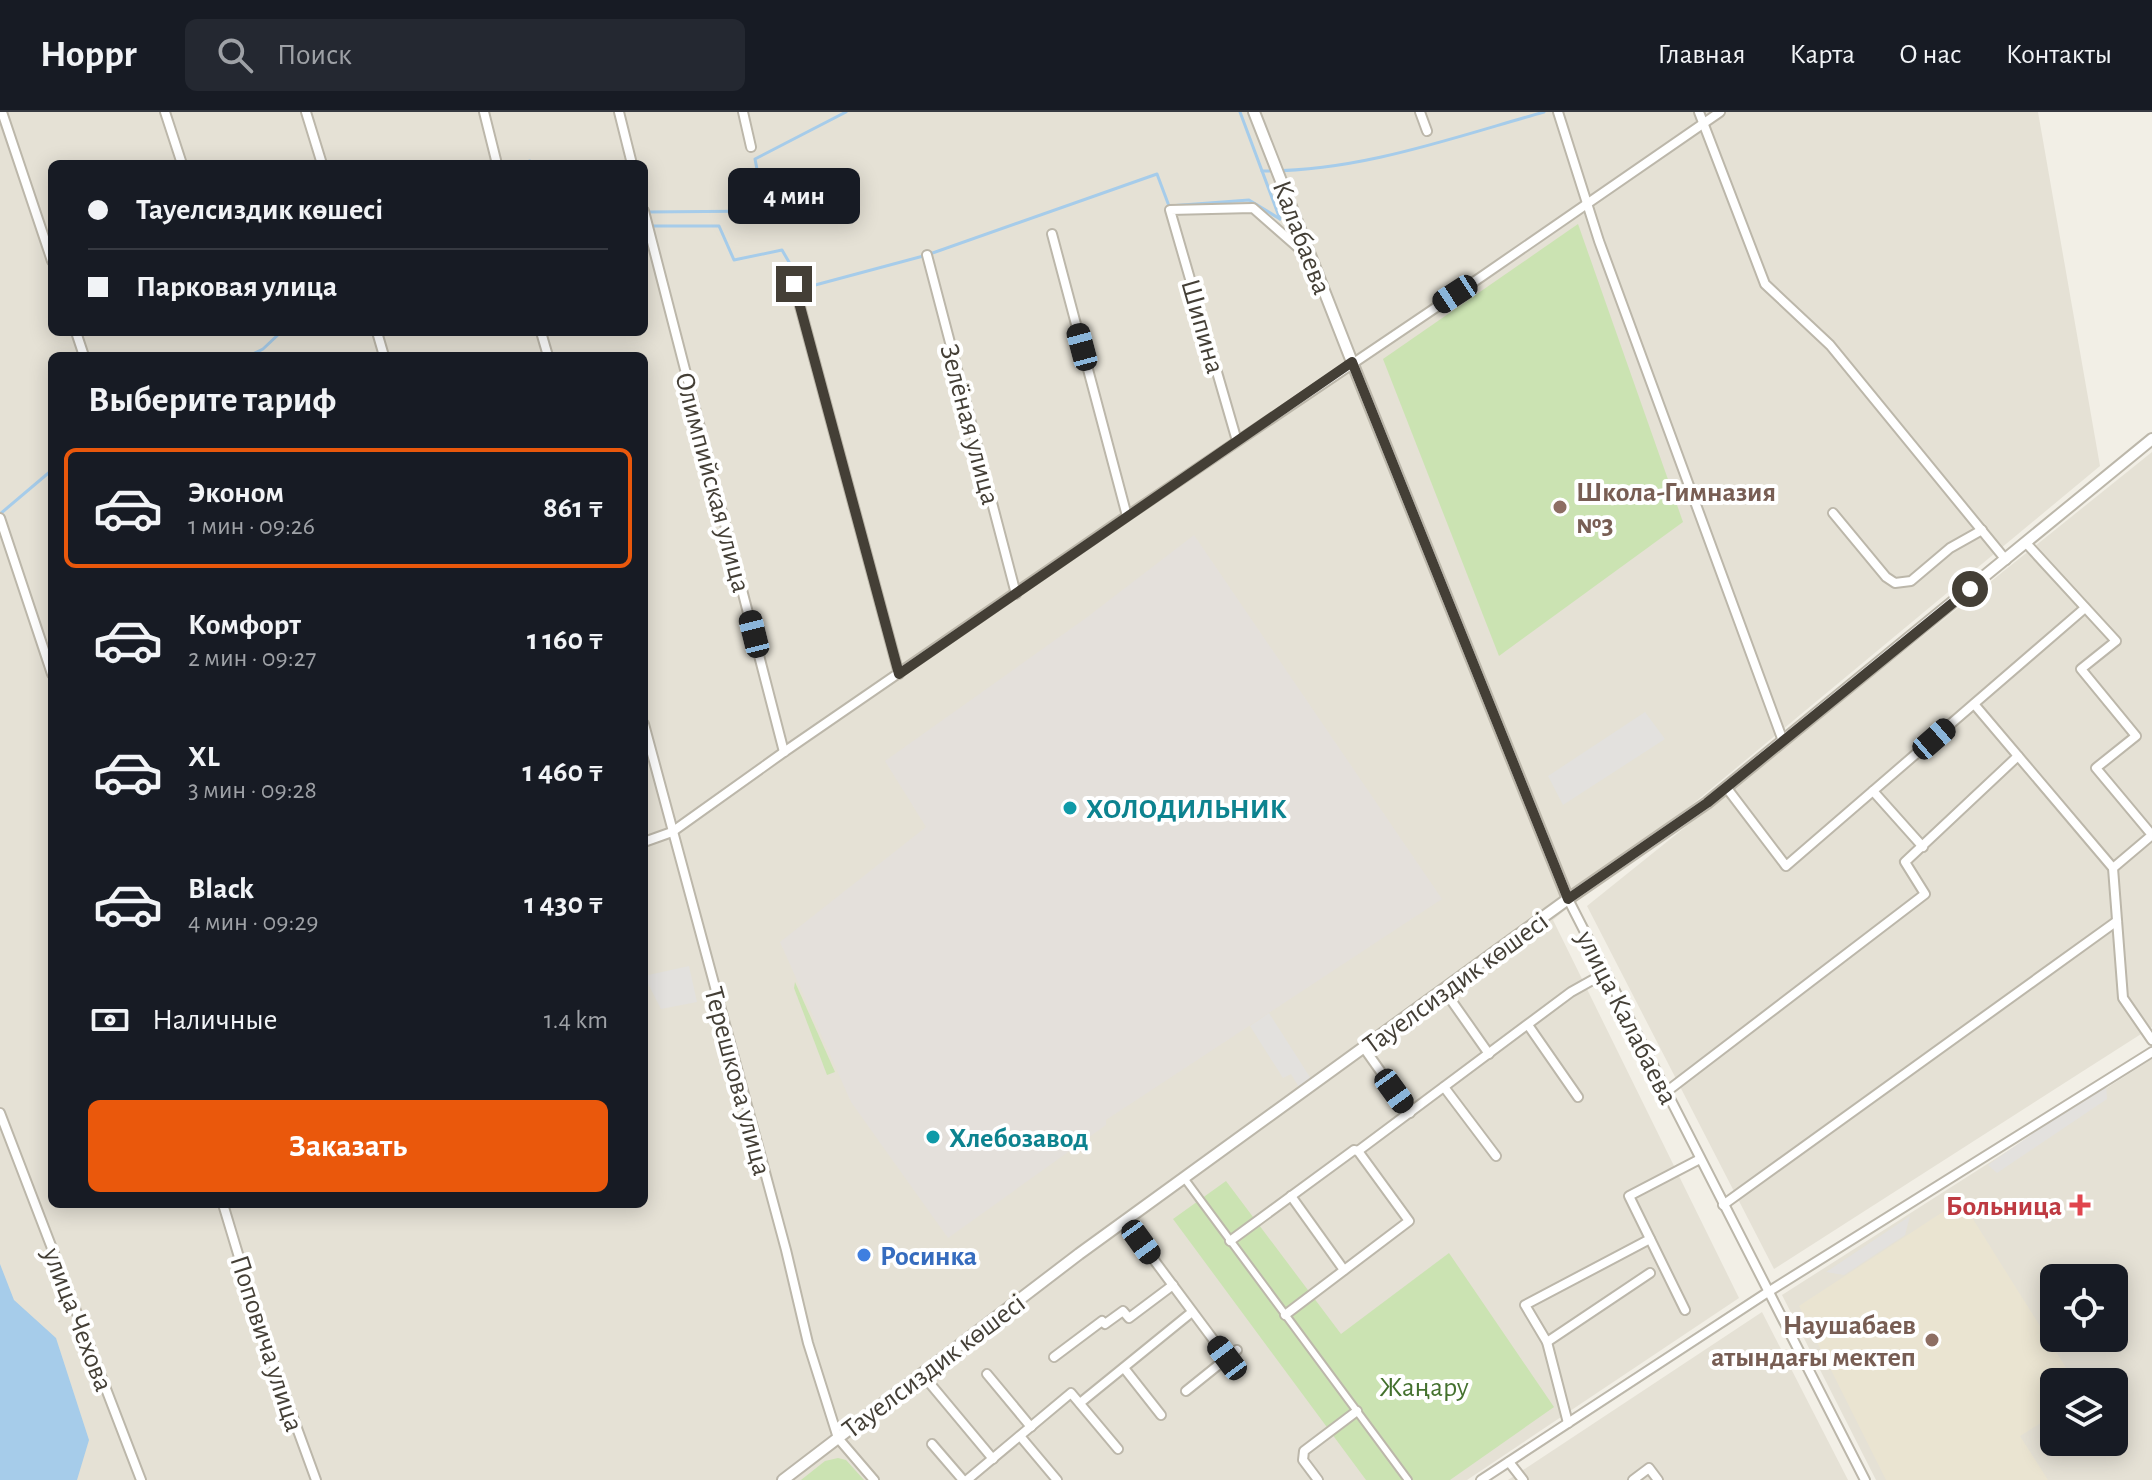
<!DOCTYPE html>
<html lang="ru">
<head>
<meta charset="utf-8">
<style>
  :root { --surface:#171b24; --page:#242831; --text:#f1f3f6; --muted:#9ea1a6; --line:#363941; --accent:#ea580c }
  body { margin:0; font-family:"Alegreya Sans",sans-serif; background:var(--page); color:var(--text); height:100vh; display:flex; flex-direction:column; font-size:30px; white-space:nowrap }
  * { box-sizing:border-box; margin:0 }
  p { font-size:26px; color:var(--muted) }
  .icon { flex:none; width:44px; height:44px; fill:none; stroke:currentColor; stroke-width:2; stroke-linecap:round; stroke-linejoin:round }
  .map { position:relative; flex:1; overflow:hidden }
  .details { position:absolute; left:48px; top:240px; width:600px; height:856px; display:flex; flex-direction:column; background:var(--surface); border-radius:12px; box-shadow:0 4px 20px #0003 }
  .details>* { flex:none }
  .hud { position:absolute; left:48px; top:48px; width:600px; height:176px; border-radius:12px; box-shadow:0 4px 20px #0003; display:grid; align-content:center; height:176px; padding:0 40px; background:var(--surface) }
  .tools { position:absolute; left:2040px; top:1152px; display:grid; gap:16px }
  .tools a { display:grid; place-items:center; width:88px; height:88px; border-radius:12px; background:var(--surface); box-shadow:0 4px 20px #0003; font-size:40px }
  .end { position:absolute; width:36px; height:36px; margin:-18px; border:10px solid #443f36; background:#fff; box-shadow:0 0 0 4px #fff }
  .from { border-radius:50% }
  .bubble { position:absolute; height:56px; border-radius:12px; background:var(--surface); box-shadow:0 4px 20px #0003; font-size:26px; font-weight:600; line-height:56px; text-align:center }
  .car { position:absolute; width:24px; height:48px; margin:-24px -12px; border-radius:10px; box-shadow:0 0 6px 2px #0007; background:linear-gradient(#222 24%,#8ab4d8 0 40%,#222 0 76%,#8ab4d8 0 86%,#222 0) }
  .hud b { display:flex; align-items:center; gap:28px; height:76px; font-size:30px }
  .hud b+b { border-top:2px solid var(--line) }
  .hud i { width:20px; height:20px; background:var(--text) }
  ul { padding:0; list-style:none }
  li { display:flex; align-items:center; gap:24px; height:120px; margin:0 16px 12px; padding:0 24px; border:4px solid transparent; border-radius:12px }
  li div { flex:1 }
  li b { display:block; font-size:30px }
  li em { font-style:normal; font-weight:600 }
  li.selected { border-color:var(--accent) }
  li>.icon { width:72px; height:72px; stroke-width:1.5 }
  h2 { padding:0 40px; font-size:36px; line-height:96px }
  .pay { display:flex; align-items:center; gap:20px; height:88px; padding:0 40px; font-size:30px }
  .pay p { margin-inline-start:auto }
  .cta { display:flex; gap:16px; margin-top:auto; padding:16px 40px }
  .cta a { flex:1; height:92px; border-radius:12px; background:var(--accent); color:#fff; font-size:32px; font-weight:600; line-height:92px; text-align:center }
  header { display:flex; align-items:center; gap:48px; box-sizing:border-box; height:112px; padding:0 40px; background:var(--surface); border-bottom:2px solid var(--line) }
  header strong { font-size:38px }
  nav { display:flex; gap:44px; margin-inline-start:auto; font-size:28px }
  .search { width:560px; height:72px; background:var(--page); display:flex; align-items:center; gap:20px; box-sizing:border-box; padding:0 28px; border-radius:12px; color:var(--muted); font-size:30px }
  .map>svg:first-child { display:block }
  .residential { fill:#e5e1d5; fill-rule:evenodd }
  .industrial { fill:#e4e0db }
  .education { fill:#eae4d1 }
  .green { fill:#cbe3b2 }
  .parking { fill:#e3e1de }
  .water { fill:#a6ccea }
  .lines { fill:none; stroke-linecap:round; stroke-linejoin:round }
  .stream { stroke:#a6ccea; stroke-width:3 }
  .pedestrian-casing { stroke:#bcb7aa; stroke-width:10 }
  .minor-casing { stroke:#bcb7aa; stroke-width:12 }
  .tertiary-casing { stroke:#bcb7aa; stroke-width:14 }
  .pedestrian { stroke:#fff; stroke-width:6 }
  .minor { stroke:#fff; stroke-width:8 }
  .tertiary { stroke:#fff; stroke-width:10 }
  .route { stroke:#443f36; stroke-width:10 }
  .education-dot { fill:#8d6e63; stroke:#fff; stroke-width:3 }
  .culture-dot { fill:#0f9aa8; stroke:#fff; stroke-width:3 }
  .health-dot { fill:#e0444e; stroke:#fff; stroke-width:3 }
  .shop-dot { fill:#3f7fe0; stroke:#fff; stroke-width:3 }
  .labels { text-anchor:middle; stroke-width:8; stroke-linejoin:round; paint-order:stroke }
  .street-label { font-size:28px; fill:#443f36; stroke:#fff }
  .education-label { font-size:28px; font-weight:bold; fill:#785e54; stroke:#fff; text-anchor:start }
  .culture-label { font-size:28px; font-weight:bold; fill:#0d838f; stroke:#fff; text-anchor:start }
  .health-label { font-size:28px; font-weight:bold; fill:#be3a42; stroke:#fff; text-anchor:end }
  .shop-label { font-size:28px; font-weight:bold; fill:#366cbe; stroke:#fff; text-anchor:start }
  .park-label { font-size:28px; fill:#44712e; stroke:#fff }
</style>
</head>
<body>
<header>
<strong>Hoppr</strong>
<div class="search"><svg class="icon" aria-label="search" viewBox="0 0 24 24"><circle cx="10" cy="10" r="6"/><path d="M15 15l6 6"/></svg>Поиск</div>
<nav><a>Главная</a><a>Карта</a><a>О нас</a><a>Контакты</a></nav>
</header>
<div class="map">
<svg width="2152" height="1368" viewBox="0 0 2152 1368">
  <rect width="100%" height="100%" fill="#f2efe6"/>
  <g class="residential">
    <path d="M0,0H2038L2100,354L1553,808L1739,1186L1467,1368H0ZM52,52H644V220H52ZM52,244H644V1092H52Z"/>
    <polygon points="2152,340 2152,915 1774,1157 1587,794"/>
    <path d="M2152,947V1368H1876L1782,1183ZM2054,1166H2114V1226H2054ZM2054,1270H2114V1330H2054Z"/>
    <polygon points="1762,1200 1848,1368 1508,1368"/>
  </g>
  <polygon class="industrial" points="1194,423 1442,787 1106,1008 1106,1013 948,1126 851,990 780,830 926,715 885,649 1086,506"/>
  <polygon class="education" points="1961,1088 2075,1270 2054,1270 2054,1303 2020,1324 2048,1368 1886,1368 1799,1194"/>
  <g class="green">
    <polygon points="1578,112 1683,410 1499,544 1383,247"/>
    <polygon points="795,870 835,960 827,963 794,876"/>
    <polygon points="1226,1069 1341,1222 1449,1141 1554,1295 1450,1368 1366,1368 1173,1107"/>
    <polygon points="838,1346 846,1348 864,1368 801,1368 825,1349"/>
  </g>
  <g class="parking">
    <polygon points="1645,600 1665,627 1563,693 1548,664"/>
    <polygon points="689,854 697,890 661,897 644,864"/>
    <polygon points="1269,901 1313,970 1300,977 1291,962 1283,966 1250,914"/>
    <polygon points="2106,970 2107,987 1997,1061 1988,1053"/>
    <polygon points="1910,1104 1905,1123 1844,1163 1826,1160"/>
  </g>
  <polygon class="water" points="0,1152 14,1188 56,1226 89,1328 77,1368 0,1368"/>
  <g class="lines">
    <g class="stream">
      <polyline points="1240,0 1280,107"/>
      <polyline points="520,52 530,49 535,52"/>
      <path d="M1262,59C1358,60 1452,26 1544,0"/>
      <polyline points="646,100 765,99 755,47 846,0"/>
      <polyline points="652,114 719,114 734,148 782,138 804,176 927,143 1157,62 1169,94 1249,88 1280,107"/>
      <polyline points="249,244 263,237 281,220"/>
      <polyline points="0,402 52,358"/>
    </g>
    <defs>
      <polyline id="pedestrian" points="1184,1066 1408,1368"/>
      <g id="minor">
        <polyline points="2,0 52,149"/>
        <polyline points="165,0 182,52"/>
        <polyline points="306,0 322,52"/>
        <polyline points="484,0 497,52"/>
        <polyline points="619,0 632,52"/>
        <polyline points="743,0 751,35"/>
        <polyline points="1420,0 1427,19"/>
        <polyline points="1558,0 1599,129 1783,629"/>
        <polyline points="1699,0 1765,172 1830,233 2006,448"/>
        <polyline points="644,99 784,640"/>
        <polyline points="1052,122 1127,404"/>
        <polyline points="927,143 1016,482"/>
        <polyline points="794,172 899,562"/>
        <polyline points="76,220 84,244"/>
        <polyline points="377,220 384,244"/>
        <polyline points="541,220 548,244"/>
        <polyline points="1237,329 1170,98 1253,96 1310,146"/>
        <polyline points="1833,401 1886,465 1895,471 1911,469 1950,436 1982,418"/>
        <polyline points="0,406 52,562"/>
        <polyline points="2026,431 2116,529 2081,557 2136,624 2096,656 2152,723 2113,756"/>
        <polyline points="1974,592 2113,756 2123,886 2152,928"/>
        <polyline points="644,612 786,1138 808,1231 838,1326 874,1368"/>
        <polyline points="1726,675 1786,754 2085,496"/>
        <polyline points="1873,679 1923,735"/>
        <polyline points="644,730 672,720 784,640 1127,404 1481,165 1720,0"/>
        <polyline points="1568,787 1865,1368"/>
        <polyline points="1444,878 1489,942"/>
        <polyline points="1528,913 1578,985"/>
        <polyline points="1364,936 1410,1001"/>
        <polyline points="1444,975 1496,1044"/>
        <polyline points="1666,980 1925,782 1905,750 2018,644"/>
        <polyline points="0,1001 141,1368"/>
        <polyline points="1291,1084 1344,1158"/>
        <polyline points="223,1092 260,1215 316,1368"/>
        <polyline points="1723,1093 2117,809"/>
        <polyline points="1125,1109 1227,1246"/>
        <polyline points="1230,1129 1354,1038 1358,1039 1571,880 1605,861"/>
        <polyline points="1685,1198 1629,1084 1700,1047"/>
        <polyline points="1285,1203 1409,1109 1358,1039"/>
        <polyline points="1547,1230 1650,1161"/>
        <polyline points="1054,1245 1102,1209 1105,1212 1123,1199 1129,1206 1173,1173"/>
        <polyline points="1124,1256 1161,1303"/>
        <polyline points="922,1262 993,1347"/>
        <polyline points="987,1262 1031,1315"/>
        <polyline points="1186,1279 1237,1238"/>
        <polyline points="1080,1291 1192,1200"/>
        <polyline points="1568,1311 1547,1230 1525,1193 1650,1127"/>
        <polyline points="1020,1324 1057,1368"/>
        <polyline points="932,1332 963,1368"/>
        <polyline points="1509,1350 1523,1368"/>
        <polyline points="967,1368 1071,1281 1118,1337"/>
        <polyline points="1318,1368 1303,1348 1304,1339 1357,1299"/>
        <polyline points="1481,1368 1768,1180 2152,940"/>
        <polyline points="1633,1368 1649,1356 1658,1368"/>
      </g>
      <g id="tertiary">
        <polyline points="1254,0 1352,250 1568,787"/>
        <polyline points="783,1368 1079,1142 1568,787 1707,691 2152,327"/>
      </g>
    </defs>
    <use href="#pedestrian" class="pedestrian-casing"/>
    <use href="#minor" class="minor-casing"/>
    <use href="#tertiary" class="tertiary-casing"/>
    <use href="#pedestrian" class="pedestrian"/>
    <use href="#minor" class="minor"/>
    <use href="#tertiary" class="tertiary"/>
  </g>
  <g class="lines">
    <polyline class="route" points="794,172 899,562 1352,250 1568,787 1707,691 1970,477"/>
  </g>
  <g class="education-dot">
    <circle cx="1560" cy="395" r="8"/>
    <circle cx="1932" cy="1228" r="8"/>
  </g>
  <g class="culture-dot">
    <circle cx="1070" cy="696" r="8"/>
    <circle cx="933" cy="1025" r="8"/>
  </g>
  <path class="health-dot" d="M2076 1081h8v8h8v8h-8v8h-8v-8h-8v-8h8z"/>
  <circle class="shop-dot" cx="864" cy="1143" r="8"/>
  <g class="labels">
    <g class="street-label">
      <text transform="translate(1303 125) rotate(69)" y="10">Калабаева</text>
      <text transform="translate(1204 214) rotate(74)" y="10">Шипина</text>
      <text transform="translate(971 312) rotate(75)" y="10">Зелёная улица</text>
      <text transform="translate(714 370) rotate(75)" y="10">Олимпийская улица</text>
      <text transform="translate(1455 870) rotate(-36)" y="10">Тауелсиздик көшесі</text>
      <text transform="translate(1628 905) rotate(63)" y="10">улица Калабаева</text>
      <text transform="translate(739 969) rotate(75)" y="10">Терешкова улица</text>
      <text transform="translate(79 1207) rotate(69)" y="10">улица Чехова</text>
      <text transform="translate(268 1231) rotate(72)" y="10">Поповича улица</text>
      <text transform="translate(933 1253) rotate(-37)" y="10">Тауелсиздик көшесі</text>
    </g>
    <g class="education-label">
      <text x="1576" y="389">Школа-Гимназия<tspan x="1576" dy="32">№3</tspan></text>
      <text x="1916" y="1222" text-anchor="end">Наушабаев<tspan x="1916" dy="32">атындағы мектеп</tspan></text>
    </g>
    <g class="culture-label">
      <text x="1086" y="706">ХОЛОДИЛЬНИК</text>
      <text x="949" y="1035">Хлебозавод</text>
    </g>
    <g class="health-label">
      <text x="2062" y="1103">Больница</text>
    </g>
    <g class="shop-label">
      <text x="880" y="1153">Росинка</text>
    </g>
    <g class="park-label">
      <text x="1424" y="1284">Жаңару</text>
    </g>
  </g>
</svg>
<div class="tools">
<a><svg class="icon" aria-label="locate" viewBox="0 0 24 24"><circle cx="12" cy="12" r="6"/><path d="M12 2v4M12 18v4M2 12h4M18 12h4"/></svg></a>
<a><svg class="icon" aria-label="layers" viewBox="0 0 24 24"><path d="M12 4l9 5-9 5-9-5zM3 14l9 5 9-5"/></svg></a>
</div>
<i class="end from" style="left:1970px;top:477px"></i>
<i class="end" style="left:794px;top:172px"></i>
<div class="bubble" style="left:728px;top:56px;width:132px">4 мин</div>
<i class="car" style="left:1455px;top:182px;rotate:237deg"></i>
<i class="car" style="left:1082px;top:235px;rotate:345deg"></i>
<i class="car" style="left:754px;top:522px;rotate:346deg"></i>
<i class="car" style="left:1934px;top:627px;rotate:49deg"></i>
<i class="car" style="left:1394px;top:979px;rotate:144deg"></i>
<i class="car" style="left:1141px;top:1130px;rotate:144deg"></i>
<i class="car" style="left:1227px;top:1246px;rotate:323deg"></i>
<div class="hud">
<b><i class="from"></i>Тауелсиздик көшесі</b>
<b><i></i>Парковая улица</b>
</div>
<section class="details">
<h2>Выберите тариф</h2>
<ul>
<li class="selected"><svg class="icon" aria-label="car" viewBox="0 0 24 24"><path d="M5 17H2v-5l4-1 3-4h7l3 4 3 1v5h-3M9 17h6M6 11h13"/><circle cx="7" cy="17" r="2"/><circle cx="17" cy="17" r="2"/></svg><div><b>Эконом</b><p>1 мин · 09:26</p></div><em>861 ₸</em></li>
<li><svg class="icon" aria-label="car" viewBox="0 0 24 24"><path d="M5 17H2v-5l4-1 3-4h7l3 4 3 1v5h-3M9 17h6M6 11h13"/><circle cx="7" cy="17" r="2"/><circle cx="17" cy="17" r="2"/></svg><div><b>Комфорт</b><p>2 мин · 09:27</p></div><em>1 160 ₸</em></li>
<li><svg class="icon" aria-label="car" viewBox="0 0 24 24"><path d="M5 17H2v-5l4-1 3-4h7l3 4 3 1v5h-3M9 17h6M6 11h13"/><circle cx="7" cy="17" r="2"/><circle cx="17" cy="17" r="2"/></svg><div><b>XL</b><p>3 мин · 09:28</p></div><em>1 460 ₸</em></li>
<li><svg class="icon" aria-label="car" viewBox="0 0 24 24"><path d="M5 17H2v-5l4-1 3-4h7l3 4 3 1v5h-3M9 17h6M6 11h13"/><circle cx="7" cy="17" r="2"/><circle cx="17" cy="17" r="2"/></svg><div><b>Black</b><p>4 мин · 09:29</p></div><em>1 430 ₸</em></li>
</ul>
<div class="pay"><svg class="icon" aria-label="cash" viewBox="0 0 24 24"><path d="M3 7h18v10H3z"/><circle cx="12" cy="12" r="2"/></svg>Наличные<p>1.4 km</p></div>
<div class="cta"><a>Заказать</a></div>
</section>
</div>
</body>
</html>
